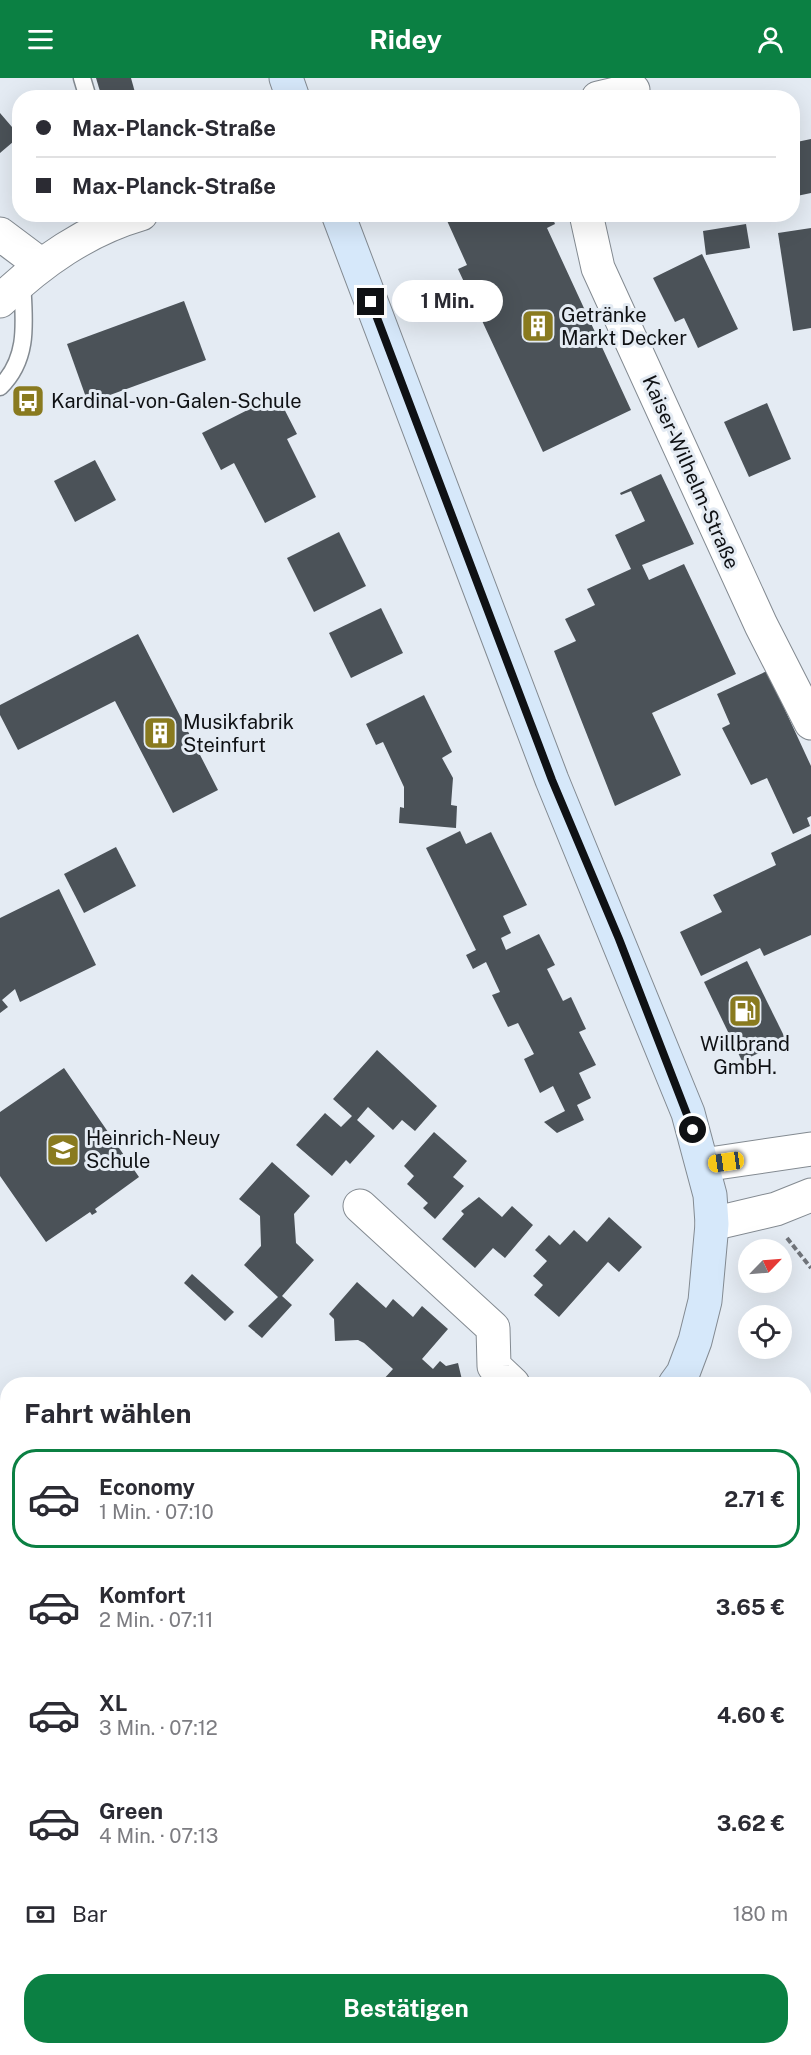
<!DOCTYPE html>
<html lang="de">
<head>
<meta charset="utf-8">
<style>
  :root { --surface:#fff; --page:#f2f2f3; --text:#2b2b33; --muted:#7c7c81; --line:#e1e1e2; --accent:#0b8043 }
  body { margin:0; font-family:"Public Sans",sans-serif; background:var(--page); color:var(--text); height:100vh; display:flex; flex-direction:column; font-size:22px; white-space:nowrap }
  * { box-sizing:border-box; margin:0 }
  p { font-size:20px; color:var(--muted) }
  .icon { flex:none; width:33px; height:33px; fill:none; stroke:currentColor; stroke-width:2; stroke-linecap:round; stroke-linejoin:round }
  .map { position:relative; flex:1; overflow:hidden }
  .side { position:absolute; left:0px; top:1299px; width:812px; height:678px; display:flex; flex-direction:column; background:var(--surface); border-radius:24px 24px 0 0; box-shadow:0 6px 24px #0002 }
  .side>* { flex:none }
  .guide { position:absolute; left:12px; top:12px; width:788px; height:132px; border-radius:24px; box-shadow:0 6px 24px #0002; display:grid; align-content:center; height:132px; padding:0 24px; background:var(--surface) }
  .needle { width:39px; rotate:65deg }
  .tools { position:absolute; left:738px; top:1161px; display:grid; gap:12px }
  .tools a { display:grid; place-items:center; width:54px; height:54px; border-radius:50%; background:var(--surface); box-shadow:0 6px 24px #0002; font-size:30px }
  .end { position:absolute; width:27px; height:27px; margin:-14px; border:8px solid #0f1114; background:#fff; box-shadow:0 0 0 3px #fff }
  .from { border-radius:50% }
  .bubble { position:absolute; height:42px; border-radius:21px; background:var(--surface); box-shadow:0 6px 24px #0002; font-size:20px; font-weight:700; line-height:42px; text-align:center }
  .car { position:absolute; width:18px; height:36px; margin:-18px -9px; border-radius:8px; box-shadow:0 0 4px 2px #0007; background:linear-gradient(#f5c518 24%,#345 0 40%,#f5c518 0 76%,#345 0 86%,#f5c518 0) }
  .guide b { display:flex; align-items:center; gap:21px; height:57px; font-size:22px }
  .guide b+b { border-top:2px solid var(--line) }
  .guide i { width:15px; height:15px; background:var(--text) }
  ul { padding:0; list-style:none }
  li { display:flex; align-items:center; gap:18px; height:99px; margin:0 12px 9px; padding:0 12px; border:3px solid transparent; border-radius:24px }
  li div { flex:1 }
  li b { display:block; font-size:22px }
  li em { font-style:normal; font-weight:700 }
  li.current { border-color:var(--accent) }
  li>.icon { width:54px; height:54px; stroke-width:1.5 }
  h2 { padding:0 24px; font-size:27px; line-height:72px }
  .pay { display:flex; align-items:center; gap:15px; height:66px; padding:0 24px; font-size:22px }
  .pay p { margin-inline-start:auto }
  .cta { display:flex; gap:12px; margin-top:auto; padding:12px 24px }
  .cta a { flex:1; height:69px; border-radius:24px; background:var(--accent); color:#fff; font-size:24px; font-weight:700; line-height:69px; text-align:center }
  header { display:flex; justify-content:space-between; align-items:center; height:78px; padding:0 24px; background:var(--accent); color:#fff; font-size:27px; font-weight:700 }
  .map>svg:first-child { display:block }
  .building { fill:#4b5258 }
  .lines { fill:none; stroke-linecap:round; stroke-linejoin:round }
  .service-casing { stroke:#838a91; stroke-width:19 }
  .minor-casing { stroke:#838a91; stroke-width:35 }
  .tertiary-casing { stroke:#838a91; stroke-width:35 }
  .secondary-casing { stroke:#838a91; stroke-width:35 }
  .path { stroke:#70747a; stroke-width:4; stroke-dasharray:6 3; stroke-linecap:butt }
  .service { stroke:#fff; stroke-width:16 }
  .minor { stroke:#fff; stroke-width:33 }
  .tertiary { stroke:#fff; stroke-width:33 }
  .secondary { stroke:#d6e8fa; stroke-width:33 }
  .route { stroke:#0f1114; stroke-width:8 }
  .labels { text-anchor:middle; stroke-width:6; stroke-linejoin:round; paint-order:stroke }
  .poi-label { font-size:20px; fill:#0f1114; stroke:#e4ebf3; text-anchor:start }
  .street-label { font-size:20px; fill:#0f1114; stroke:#e4ebf3 }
</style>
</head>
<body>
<header><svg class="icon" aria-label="menu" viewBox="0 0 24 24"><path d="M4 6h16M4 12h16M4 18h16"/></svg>Ridey<svg class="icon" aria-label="person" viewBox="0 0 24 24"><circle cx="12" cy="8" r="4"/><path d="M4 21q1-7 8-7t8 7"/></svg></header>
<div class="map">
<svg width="811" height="1977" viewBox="0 0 811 1977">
  <rect width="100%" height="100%" fill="#e4ebf3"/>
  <g class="building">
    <polygon points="96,0 131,0 136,18 102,20"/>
    <polygon points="0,35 12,49 20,47 20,58 0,75"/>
    <polygon points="811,61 811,115 792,119 792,65"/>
    <polygon points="444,136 551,136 555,146 547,150 631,332 543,374 458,191 467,187"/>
    <polygon points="746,146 750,170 706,177 703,153"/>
    <polygon points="811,150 811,250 793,253 778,155"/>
    <polygon points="702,176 738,251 698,270 684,240 675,244 653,200"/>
    <polygon points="184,223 206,282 88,325 67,266"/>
    <polygon points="277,317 297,356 287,361 316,419 265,445 234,385 221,392 202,355"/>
    <polygon points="767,325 791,381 749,399 724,344"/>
    <polygon points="95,382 116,422 75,444 54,403"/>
    <polygon points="661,396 694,466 642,487 649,502 684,486 736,596 652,635 681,697 615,728 554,573 576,563 565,541 595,527 587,511 631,491 615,457 645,443 631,413 621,417 620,415"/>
    <polygon points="339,454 366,508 314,534 287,480"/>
    <polygon points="381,530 403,575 351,600 329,555"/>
    <polygon points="138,556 218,712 173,735 115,623 18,672 0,637 0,627"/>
    <polygon points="767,593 811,688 811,738 807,740 810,748 793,756 767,700 751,707 722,650 730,646 717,616"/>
    <polygon points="424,617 452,674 442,680 453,700 451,727 457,728 456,750 399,745 400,729 404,730 404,709 383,664 376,667 366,646"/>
    <polygon points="460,753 466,766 491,754 527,827 503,838 511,855 501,860 506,872 539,856 555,887 547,891 563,923 571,919 586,951 579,954 596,987 579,995 591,1020 577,1027 584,1042 557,1055 544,1044 565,1033 553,1008 540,1015 524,981 534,976 518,945 508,949 492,917 500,914 486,884 473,891 466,877 476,872 426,770"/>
    <polygon points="811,756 811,857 764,878 760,870 701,898 680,854 722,834 713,817 776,787 771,775"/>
    <polygon points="116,769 136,808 84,835 64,796"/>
    <polygon points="59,811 96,887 20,924 15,911 2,922 8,929 0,935 0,840"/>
    <polygon points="747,883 786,962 742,983 704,904"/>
    <polygon points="377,972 437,1028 415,1053 402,1042 393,1052 368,1029 357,1042 375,1058 350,1086 346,1082 332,1098 296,1067 325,1035 341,1049 352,1038 333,1021"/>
    <polygon points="64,990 139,1099 95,1131 97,1134 92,1137 90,1134 46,1164 0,1098 0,1034"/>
    <polygon points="434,1054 467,1083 453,1099 464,1108 435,1141 423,1130 428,1125 407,1106 414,1098 404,1088"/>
    <polygon points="272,1084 310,1118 294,1136 296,1165 314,1182 282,1218 292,1227 262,1260 248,1248 278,1219 244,1187 261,1168 260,1138 239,1121"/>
    <polygon points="479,1119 502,1139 512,1128 533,1147 505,1180 493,1170 475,1190 442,1161 464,1136 461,1133"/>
    <polygon points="609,1139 642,1169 619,1194 608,1184 559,1239 534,1217 543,1207 533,1198 547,1183 535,1172 549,1157 560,1167 574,1152 587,1164"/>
    <polygon points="192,1196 234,1234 225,1243 184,1205"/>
    <polygon points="357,1204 386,1230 393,1221 413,1239 422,1228 448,1251 422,1281 433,1291 440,1283 446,1288 458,1285 463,1306 385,1306 382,1303 393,1291 364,1265 358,1262 335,1263 334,1241 329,1236"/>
    <polygon points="804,1311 811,1317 811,1515 804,1508"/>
    <polygon points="811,1544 811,1592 804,1585 804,1547 807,1549"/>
    <polygon points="8,1645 8,1710 0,1703 0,1653"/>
    <polygon points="175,1970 196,1970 204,1977 168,1977"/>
    <polygon points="286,1970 332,1970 325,1977 295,1977"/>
    <polygon points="493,1970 513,1970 522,1977 487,1977"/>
    <polygon points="600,1970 691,1970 684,1977 608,1977"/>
  </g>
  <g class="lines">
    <defs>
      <g id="service">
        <polyline points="82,0 88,20"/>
        <path d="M0,309C30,280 24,242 22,203"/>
      </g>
      <g id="minor">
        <polyline points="598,20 633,12"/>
        <polyline points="586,136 598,190 761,547 811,645"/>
        <polyline points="0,156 40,186"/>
        <polyline points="703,1087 811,1071"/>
        <polyline points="360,1128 493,1250 494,1288 513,1306"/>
        <polyline points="712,1146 776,1131 811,1117"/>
        <polyline points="709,1970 711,1977"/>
      </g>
      <path id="tertiary" d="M0,223C41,184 86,152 141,136"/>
      <g id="secondary">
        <polyline points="286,0 293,20"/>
        <polyline points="338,136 552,702 688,1035 710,1117 712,1146 705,1223 695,1263 683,1295 675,1306"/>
        <polyline points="95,1977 101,1970"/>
      </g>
    </defs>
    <use href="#service" class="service-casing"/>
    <use href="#minor" class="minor-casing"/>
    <use href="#tertiary" class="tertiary-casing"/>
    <use href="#secondary" class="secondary-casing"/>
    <polyline class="path" points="787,1160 811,1190"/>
    <use href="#service" class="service"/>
    <use href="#minor" class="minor"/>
    <use href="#tertiary" class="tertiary"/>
    <use href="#secondary" class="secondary"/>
  </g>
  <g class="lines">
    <polyline class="route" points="371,224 552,702 619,861 693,1052"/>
  </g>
  <defs>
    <symbol id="building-square" viewBox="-11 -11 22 22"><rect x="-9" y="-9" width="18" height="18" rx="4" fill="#897a1f" stroke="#e4ebf3"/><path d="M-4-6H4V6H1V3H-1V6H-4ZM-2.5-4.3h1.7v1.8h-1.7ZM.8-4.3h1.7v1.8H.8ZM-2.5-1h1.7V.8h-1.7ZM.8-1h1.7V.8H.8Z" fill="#fff"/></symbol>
    <symbol id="bus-square" viewBox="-11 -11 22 22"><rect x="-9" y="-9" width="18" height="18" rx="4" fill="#897a1f" stroke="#e4ebf3"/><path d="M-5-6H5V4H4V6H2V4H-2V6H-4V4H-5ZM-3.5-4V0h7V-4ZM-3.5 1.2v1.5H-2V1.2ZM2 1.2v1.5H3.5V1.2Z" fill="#fff"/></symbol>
    <symbol id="fuel-square" viewBox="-11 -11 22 22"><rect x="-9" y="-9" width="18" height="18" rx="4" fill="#897a1f" stroke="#e4ebf3"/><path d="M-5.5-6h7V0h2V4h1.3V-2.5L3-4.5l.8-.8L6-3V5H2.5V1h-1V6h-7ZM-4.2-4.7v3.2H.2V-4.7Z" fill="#fff"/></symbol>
    <symbol id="school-square" viewBox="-11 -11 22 22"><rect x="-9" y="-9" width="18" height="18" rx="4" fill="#897a1f" stroke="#e4ebf3"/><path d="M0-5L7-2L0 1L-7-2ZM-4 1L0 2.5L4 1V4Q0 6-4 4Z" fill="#fff"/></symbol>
  </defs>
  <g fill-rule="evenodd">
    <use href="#building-square" x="519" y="229" width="38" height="38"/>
    <use href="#bus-square" x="9" y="304" width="38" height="38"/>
    <use href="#building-square" x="141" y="636" width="38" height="38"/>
    <use href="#fuel-square" x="726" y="914" width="38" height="38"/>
    <use href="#school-square" x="44" y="1053" width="38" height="38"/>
  </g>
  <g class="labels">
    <g class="poi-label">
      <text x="561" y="244">Getränke<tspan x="561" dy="23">Markt Decker</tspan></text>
      <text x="51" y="330">Kardinal-von-Galen-Schule</text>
      <text x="183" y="651">Musikfabrik<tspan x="183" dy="23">Steinfurt</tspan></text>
      <text x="745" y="973" text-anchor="middle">Willbrand<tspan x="745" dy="23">GmbH.</tspan></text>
      <text x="86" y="1067">Heinrich-Neuy<tspan x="86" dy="23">Schule</tspan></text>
    </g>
    <g class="street-label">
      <text transform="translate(691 394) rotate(66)" y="7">Kaiser-Wilhelm-Straße</text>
    </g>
  </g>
</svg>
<div class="tools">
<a><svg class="needle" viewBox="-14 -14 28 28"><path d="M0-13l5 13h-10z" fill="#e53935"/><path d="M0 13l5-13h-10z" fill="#7c7c81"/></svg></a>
<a><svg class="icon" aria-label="locate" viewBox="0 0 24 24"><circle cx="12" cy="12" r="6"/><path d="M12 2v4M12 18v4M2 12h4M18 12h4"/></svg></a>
</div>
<i class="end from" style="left:693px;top:1052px"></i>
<i class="end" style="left:371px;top:224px"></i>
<div class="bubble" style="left:392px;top:202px;width:111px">1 Min.</div>
<i class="car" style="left:726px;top:1084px;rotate:262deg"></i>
<div class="guide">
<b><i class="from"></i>Max-Planck-Straße</b>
<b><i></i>Max-Planck-Straße</b>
</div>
<section class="side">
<h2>Fahrt wählen</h2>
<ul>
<li class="current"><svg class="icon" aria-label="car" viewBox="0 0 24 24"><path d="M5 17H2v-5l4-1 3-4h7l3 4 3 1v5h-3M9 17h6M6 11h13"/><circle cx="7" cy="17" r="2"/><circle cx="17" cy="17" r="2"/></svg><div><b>Economy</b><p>1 Min. · 07:10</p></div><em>2.71 €</em></li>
<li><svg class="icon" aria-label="car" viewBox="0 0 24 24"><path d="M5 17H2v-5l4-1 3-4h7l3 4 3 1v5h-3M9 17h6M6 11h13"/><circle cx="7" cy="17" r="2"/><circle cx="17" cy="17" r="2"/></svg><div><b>Komfort</b><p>2 Min. · 07:11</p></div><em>3.65 €</em></li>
<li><svg class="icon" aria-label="car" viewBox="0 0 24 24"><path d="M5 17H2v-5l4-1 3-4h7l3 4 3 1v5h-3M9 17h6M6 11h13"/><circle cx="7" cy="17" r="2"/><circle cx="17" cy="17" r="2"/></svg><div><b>XL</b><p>3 Min. · 07:12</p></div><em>4.60 €</em></li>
<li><svg class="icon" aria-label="car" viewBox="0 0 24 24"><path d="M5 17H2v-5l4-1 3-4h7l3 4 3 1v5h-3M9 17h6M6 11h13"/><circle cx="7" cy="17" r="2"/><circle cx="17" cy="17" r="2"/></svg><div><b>Green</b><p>4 Min. · 07:13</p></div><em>3.62 €</em></li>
</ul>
<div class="pay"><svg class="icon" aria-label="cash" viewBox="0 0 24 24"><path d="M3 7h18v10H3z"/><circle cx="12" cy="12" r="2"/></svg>Bar<p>180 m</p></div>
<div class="cta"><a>Bestätigen</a></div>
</section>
</div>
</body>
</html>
